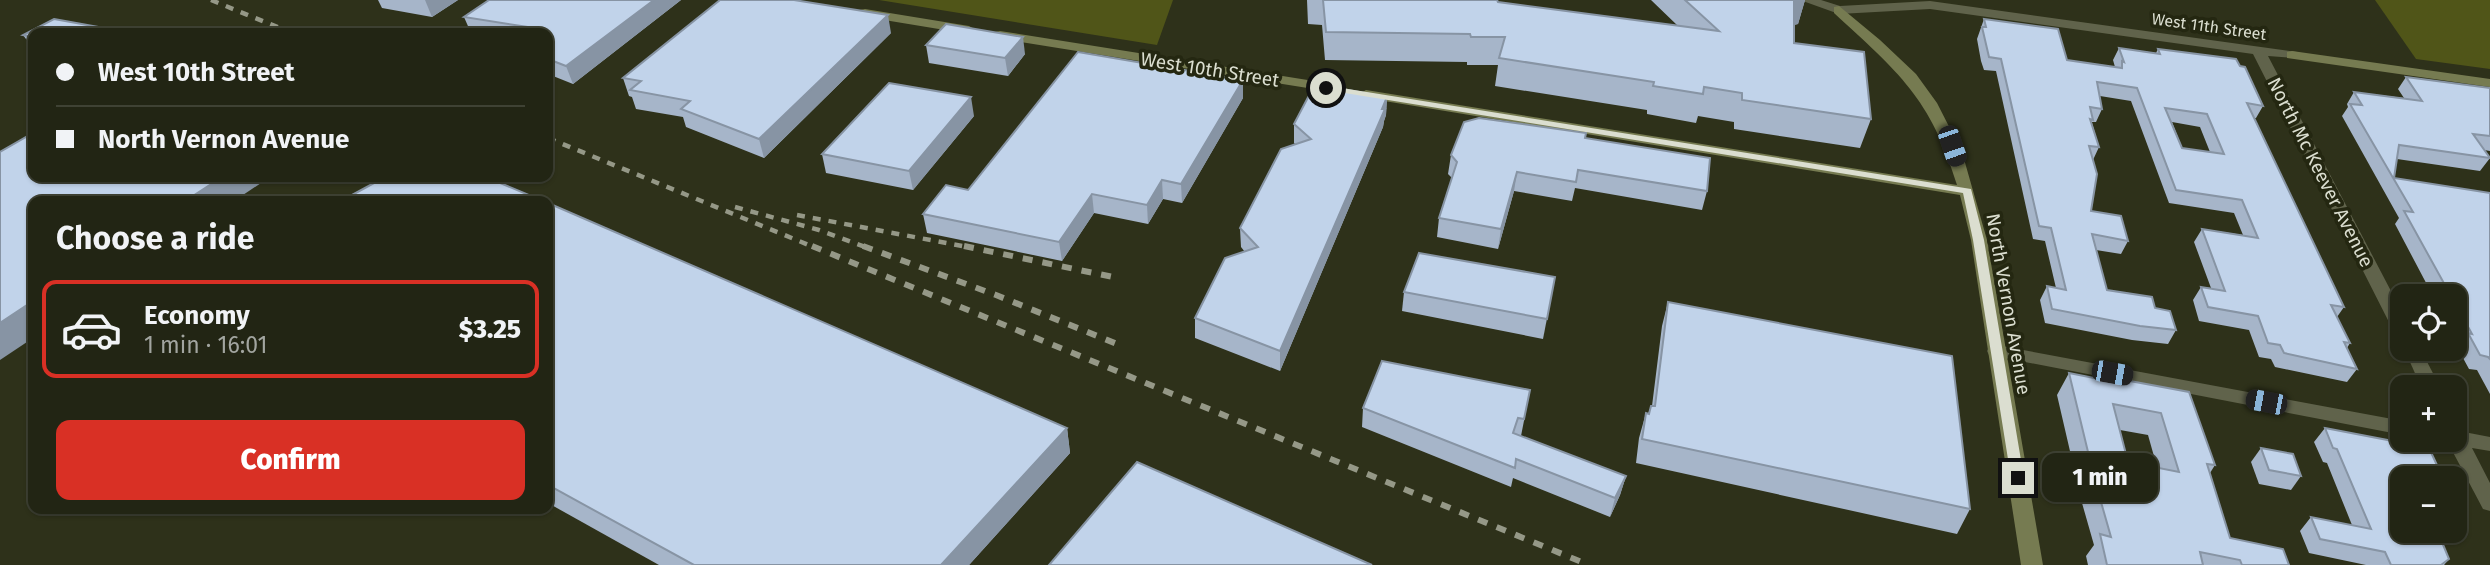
<!DOCTYPE html>
<html lang="en">
<head>
<meta charset="utf-8">
<style>
  :root { --surface:#222514; --page:#2e3122; --text:#f1f3f6; --muted:#a2a5a0; --line:#3f4234; --accent:#d93025 }
  body { margin:0; font-family:"Fira Sans",sans-serif; background:var(--page); color:var(--text); height:100vh; display:flex; flex-direction:column; font-size:26px; white-space:nowrap }
  * { box-sizing:border-box; margin:0 }
  p { font-size:23px; color:var(--muted) }
  .icon { flex:none; width:38px; height:38px; fill:none; stroke:currentColor; stroke-width:2; stroke-linecap:round; stroke-linejoin:round }
  .map { position:relative; flex:1; overflow:hidden }
  .sheet { position:absolute; left:28px; top:196px; width:525px; height:318px; display:flex; flex-direction:column; background:var(--surface); border-radius:14px; box-shadow:0 2px 5px #0004,0 0 0 2px var(--line) }
  .sheet>* { flex:none }
  .top-card { position:absolute; left:28px; top:28px; width:525px; height:154px; border-radius:14px; box-shadow:0 2px 5px #0004,0 0 0 2px var(--line); display:grid; align-content:center; height:154px; padding:0 28px; background:var(--surface) }
  .buttons { position:absolute; left:2390px; top:284px; display:grid; gap:14px }
  .buttons a { display:grid; place-items:center; width:77px; height:77px; border-radius:14px; background:var(--surface); box-shadow:0 2px 5px #0004,0 0 0 2px var(--line); font-size:35px }
  .end { position:absolute; width:32px; height:32px; margin:-16px; border:9px solid #dbded0; background:#111; box-shadow:0 0 0 4px #111 }
  .from { border-radius:50% }
  .bubble { position:absolute; height:49px; border-radius:14px; background:var(--surface); box-shadow:0 2px 5px #0004,0 0 0 2px var(--line); font-size:23px; font-weight:800; line-height:49px; text-align:center }
  .car { position:absolute; width:21px; height:42px; margin:-21px -10px; border-radius:9px; box-shadow:0 0 5px 2px #0007; background:linear-gradient(#222 24%,#8ab4d8 0 40%,#222 0 76%,#8ab4d8 0 86%,#222 0) }
  .top-card b { display:flex; align-items:center; gap:24px; height:66px; font-size:26px }
  .top-card b+b { border-top:2px solid var(--line) }
  .top-card i { width:18px; height:18px; background:var(--text) }
  ul { padding:0; list-style:none }
  li { display:flex; align-items:center; gap:21px; height:98px; margin:0 14px 10px; padding:0 14px; border:4px solid transparent; border-radius:14px }
  li div { flex:1 }
  li b { display:block; font-size:26px }
  li em { font-style:normal; font-weight:800 }
  li.on { border-color:var(--accent) }
  li>.icon { width:63px; height:63px; stroke-width:1.5 }
  h2 { padding:0 28px; font-size:32px; line-height:84px }
  .primary-button { display:flex; gap:14px; margin-top:auto; padding:14px 28px }
  .primary-button a { flex:1; height:80px; border-radius:14px; background:var(--accent); color:#fff; font-size:28px; font-weight:800; line-height:80px; text-align:center }
  .map>svg:first-child { display:block }
  .green { fill:#505518 }
  .lines { fill:none; stroke-linecap:round; stroke-linejoin:round }
  .street { fill:#60634b; fill-rule:evenodd }
  .secondary { fill:#767b51; fill-rule:evenodd }
  .rail-far1 { stroke:#959887; stroke-width:4.5; stroke-dasharray:8 8; stroke-linecap:butt }
  .rail { stroke:#959887; stroke-width:6; stroke-dasharray:10 10; stroke-linecap:butt }
  .wall { fill:#a6b5c9; fill-rule:evenodd }
  .shaded-wall { fill:#8794a4 }
  .building { fill:#c1d3ea; stroke:#8794a4; stroke-width:2; fill-rule:evenodd }
  .route { fill:#dbded0 }
  .labels { text-anchor:middle; stroke-width:7; stroke-linejoin:round; paint-order:stroke }
  .far-street-label { font-size:16px; fill:#dbded0; stroke:#242711 }
  .street-label { font-size:19px; fill:#dbded0; stroke:#242711 }
</style>
</head>
<body>
<div class="map">
<svg width="2490" height="565" viewBox="0 0 2490 565">
  <rect width="100%" height="100%" fill="#2e311a"/>
  <g class="green">
    <polygon points="879,0 1173,0 1157,45"/>
    <polygon points="2375,0 2490,0 2490,69 2416,59"/>
  </g>
  <g class="lines">
    <g class="street">
      <polygon points="1800,0 1821,0 1840,6 1930,1 2297,52 2297,58 2268,56 2403,314 2403,338 2394,332 2253,54 1930,9 1839,14"/>
      <polygon points="1996,345 2403,421 2403,435 1989,355 1987,351 1989,347"/>
      <polygon points="2403,346 2420,348 2440,387 2421,387"/>
      <polygon points="2455,427 2464,432 2490,437 2490,451 2472,448 2490,483 2490,511 2483,509 2446,439 2455,439"/>
    </g>
    <g class="secondary">
      <path d="M1839,6L1880,40L1916,74L1937,103L1962,152L1987,240L2043,565H2021L1971,240L1960,195L1366,98L1359,94L1366,90L1957,185C1931,98 1898,72 1834,13V7Z"/>
      <polygon points="865,9 969,26 976,30 969,34 860,16 860,10"/>
      <polygon points="1000,31 1339,85 1346,89 1339,93 995,38 995,32"/>
      <polygon points="2292,51 2490,79 2490,87 2287,58 2287,52"/>
    </g>
    <g class="rail-far1">
      <polyline points="211,0 292,33"/>
      <polyline points="548,138 816,248"/>
      <polyline points="735,207 819,230 868,248"/>
      <polyline points="797,215 973,248"/>
    </g>
    <g class="rail">
      <polyline points="812,246 1589,565"/>
      <polyline points="863,246 996,295 1122,346"/>
      <polyline points="964,246 1113,277"/>
    </g>
  </g>
  <g class="wall">
    <polygon points="378,0 458,0 432,17 382,8"/>
    <polygon points="681,0 573,84 548,74 548,33 471,33 464,17"/>
    <polygon points="1307,0 1497,0 1498,2 1678,26 1651,0 1805,0 1798,24 1794,25 1794,43 1871,119 1860,148 1734,129 1734,122 1698,116 1696,123 1647,114 1647,110 1495,86 1498,65 1467,65 1467,62 1325,60 1322,25 1308,24"/>
    <path d="M1984,19L2067,60L2115,67L2113,60L2119,48L2156,53L2158,49L2263,106L2256,118H2254L2344,307L2337,317L2350,343L2347,348L2357,369L2347,382L2275,367L2271,359L2259,357L2249,330L2199,321L2193,300L2201,287L2211,288L2194,242L2202,229L2243,235L2234,213L2169,203L2131,101L2100,96L2102,109L2096,122H2092V123L2099,147L2093,160L2091,211L2128,241L2121,254L2096,250L2107,290L2155,308L2176,330L2168,344L2132,340L2045,323L2040,300L2047,286L2056,288L2045,241L2033,239L1996,71L1984,70L1981,61L1977,39ZM2172,122L2200,127L2210,152L2182,148Z"/>
    <polygon points="33,33 33,48 32,47 23,35"/>
    <polygon points="891,33 764,158 686,127 683,117 636,109 632,97 629,96 623,78"/>
    <polygon points="926,45 1025,54 1008,76 929,63"/>
    <polygon points="2406,77 2490,88 2490,151 2484,150 2490,158 2480,171 2397,159 2394,178 2490,193 2490,394 2477,370 2469,369 2457,347 2459,344 2455,336 2455,296 2433,296 2395,224 2399,218 2342,116 2348,107 2347,104 2354,92 2404,98 2398,89"/>
    <polygon points="1243,80 1243,98 1182,203 1163,199 1148,224 1094,213 1062,261 927,233 923,214 968,190"/>
    <polygon points="1387,97 1386,115 1384,121 1383,127 1280,371 1195,338 1195,318 1245,252 1241,247 1240,228 1295,144 1294,143 1294,124"/>
    <polygon points="974,116 913,190 826,173 822,154"/>
    <polygon points="1585,138 1707,191 1702,210 1575,188 1572,201 1514,191 1498,249 1437,237 1439,218 1452,178 1448,174 1451,155"/>
    <polygon points="548,203 1067,428 1070,453 969,565 659,565 548,503"/>
    <polygon points="1555,277 1543,339 1402,311 1404,292"/>
    <polygon points="1668,302 1970,509 1957,534 1636,463 1639,438 1646,413 1648,414 1651,406 1652,406 1662,326"/>
    <path d="M2069,373L2101,379L2103,376L2189,392L2215,465L2210,473L2230,538L2289,565H2088L2086,556L2094,545L2082,503L2057,395ZM2120,430L2148,435L2157,467L2128,462Z"/>
    <polygon points="1530,390 1521,436 1626,476 1620,495 1610,517 1513,478 1511,487 1362,427 1363,408"/>
    <polygon points="2325,428 2442,476 2441,478 2403,478 2449,559 2444,565 2366,565 2309,553 2300,531 2311,517 2352,525 2327,463 2323,462 2314,442"/>
    <polygon points="2261,448 2301,476 2291,490 2259,484 2251,462"/>
  </g>
  <g class="shaded-wall">
    <polygon points="425,0 458,0 432,17"/>
    <polygon points="654,0 681,0 573,84 566,66"/>
    <polygon points="1794,0 1805,0 1798,24 1786,26"/>
    <polygon points="888,15 891,33 764,158 759,139"/>
    <polygon points="104,28 107,33 95,33"/>
    <polygon points="1023,37 1025,54 1008,76 1005,58"/>
    <polygon points="1243,80 1243,98 1182,203 1181,184"/>
    <polygon points="971,97 974,116 913,190 909,171"/>
    <polygon points="1387,97 1386,115 1384,121 1383,127 1280,371 1280,351"/>
    <polygon points="1517,172 1514,191 1498,249 1501,229"/>
    <polygon points="222,177 270,177 234,201 185,201"/>
    <polygon points="1162,180 1163,199 1148,224 1147,205"/>
    <polygon points="1092,194 1094,213 1062,261 1059,242"/>
    <polygon points="33,301 33,338 0,360 0,323"/>
    <polygon points="1067,428 1070,453 969,565 941,565"/>
    <polygon points="1626,476 1620,495 1610,517 1615,498"/>
  </g>
  <g class="building">
    <polygon points="489,0 654,0 566,66 548,59 548,33 528,33 534,28 464,17"/>
    <polygon points="720,0 794,0 888,15 759,139 681,109 690,101 630,90 641,81 623,78"/>
    <polygon points="1323,0 1497,0 1498,2 1719,31 1685,0 1794,0 1794,43 1864,52 1871,119 1742,100 1742,93 1704,87 1703,94 1653,86 1654,82 1499,58 1505,37 1471,37 1470,34 1326,32"/>
    <polygon points="54,19 104,28 95,33 33,33 33,37 23,35"/>
    <path d="M1984,19L2058,29L2067,60L2122,68V61L2124,62L2119,48L2160,54L2158,49L2236,59L2240,66L2245,67L2263,106L2247,103L2344,307L2331,305L2350,343L2344,342L2357,369L2284,353L2280,345L2268,343L2258,316L2208,307L2201,287L2225,291L2202,229L2258,238L2242,200L2176,190L2137,88L2097,82L2102,109L2090,107L2093,120L2090,119L2099,147L2089,146L2097,174L2091,211L2121,216L2128,241L2092,234L2107,290L2152,297L2155,308L2170,311L2176,330L2140,326L2052,309L2047,286L2066,290L2051,228L2039,226L2001,59L1989,57L1982,27H1986ZM2165,108L2207,114L2224,154L2182,148Z"/>
    <polygon points="946,24 1023,37 1005,58 926,45"/>
    <polygon points="1078,52 1243,80 1181,184 1162,180 1147,205 1092,194 1059,242 923,214 946,185 968,190"/>
    <polygon points="2406,77 2490,88 2490,136 2473,134 2490,158 2399,145 2394,178 2490,193 2490,359 2488,357 2480,355 2468,333 2472,334 2455,303 2455,296 2451,296 2404,211 2413,212 2350,104 2362,105 2354,92 2422,101"/>
    <polygon points="889,83 971,97 909,171 822,154"/>
    <polygon points="1315,84 1387,97 1382,109 1385,109 1280,351 1195,318 1225,258 1258,247 1240,228 1281,149 1311,139 1294,124"/>
    <polygon points="1479,118 1586,133 1585,138 1710,158 1707,191 1578,170 1576,182 1517,172 1501,229 1439,218 1457,162 1451,155 1464,122"/>
    <polygon points="33,133 33,177 222,177 185,201 33,201 33,301 0,323 0,152"/>
    <polygon points="385,177 486,177 543,201 341,201"/>
    <polygon points="548,203 1067,428 941,565 694,565 548,485"/>
    <polygon points="1419,253 1555,277 1547,319 1404,292"/>
    <polygon points="1668,302 1952,356 1970,509 1642,439 1646,413 1649,414 1651,406 1655,406"/>
    <polygon points="1382,361 1530,390 1524,419 1518,418 1513,433 1626,476 1615,498 1516,459 1515,468 1363,408"/>
    <path d="M2069,373L2104,380L2103,376L2189,392L2215,465L2207,464L2230,538L2283,549L2289,565H2242L2240,560L2200,552L2203,565H2107L2100,534L2111,537L2095,481ZM2113,404L2161,413L2179,472L2128,462Z"/>
    <polygon points="2325,428 2429,448 2442,476 2410,470 2413,478 2403,478 2403,530 2437,530 2449,559 2441,565 2391,565 2385,552 2320,539 2311,517 2371,529 2337,449 2333,448"/>
    <polygon points="2261,448 2293,454 2301,476 2269,470"/>
    <polygon points="1137,462 1372,565 1049,565"/>
  </g>
  <polygon class="route" points="1323,85 1971,189 1984,240 2024,478 2022,482 2018,483 2011,478 1973,240 1963,193 1326,90 1322,88"/>
  <g class="labels">
    <g class="far-street-label">
      <text transform="translate(2209 26) rotate(8)" y="6">West 11th Street</text>
    </g>
    <g class="street-label">
      <text transform="translate(1210 69) rotate(9)" y="7">West 10th Street</text>
      <text transform="translate(2321 172) rotate(63)" y="7">North Mc Keever Avenue</text>
      <text transform="translate(2009 304) rotate(80)" y="7">North Vernon Avenue</text>
    </g>
  </g>
</svg>
<div class="buttons">
<a><svg class="icon" aria-label="locate" viewBox="0 0 24 24"><circle cx="12" cy="12" r="6"/><path d="M12 2v4M12 18v4M2 12h4M18 12h4"/></svg></a>
<a>+</a>
<a>−</a>
</div>
<i class="end from" style="left:1326px;top:88px"></i>
<i class="end" style="left:2018px;top:478px"></i>
<div class="bubble" style="left:2042px;top:453px;width:116px">1 min</div>
<i class="car" style="left:1952px;top:146px;rotate:161deg"></i>
<i class="car" style="left:2112px;top:373px;rotate:100deg"></i>
<i class="car" style="left:2266px;top:402px;rotate:281deg"></i>
<div class="top-card">
<b><i class="from"></i>West 10th Street</b>
<b><i></i>North Vernon Avenue</b>
</div>
<section class="sheet">
<h2>Choose a ride</h2>
<ul>
<li class="on"><svg class="icon" aria-label="car" viewBox="0 0 24 24"><path d="M5 17H2v-5l4-1 3-4h7l3 4 3 1v5h-3M9 17h6M6 11h13"/><circle cx="7" cy="17" r="2"/><circle cx="17" cy="17" r="2"/></svg><div><b>Economy</b><p>1 min · 16:01</p></div><em>$3.25</em></li>
</ul>
<div class="primary-button"><a>Confirm</a></div>
</section>
</div>
</body>
</html>
